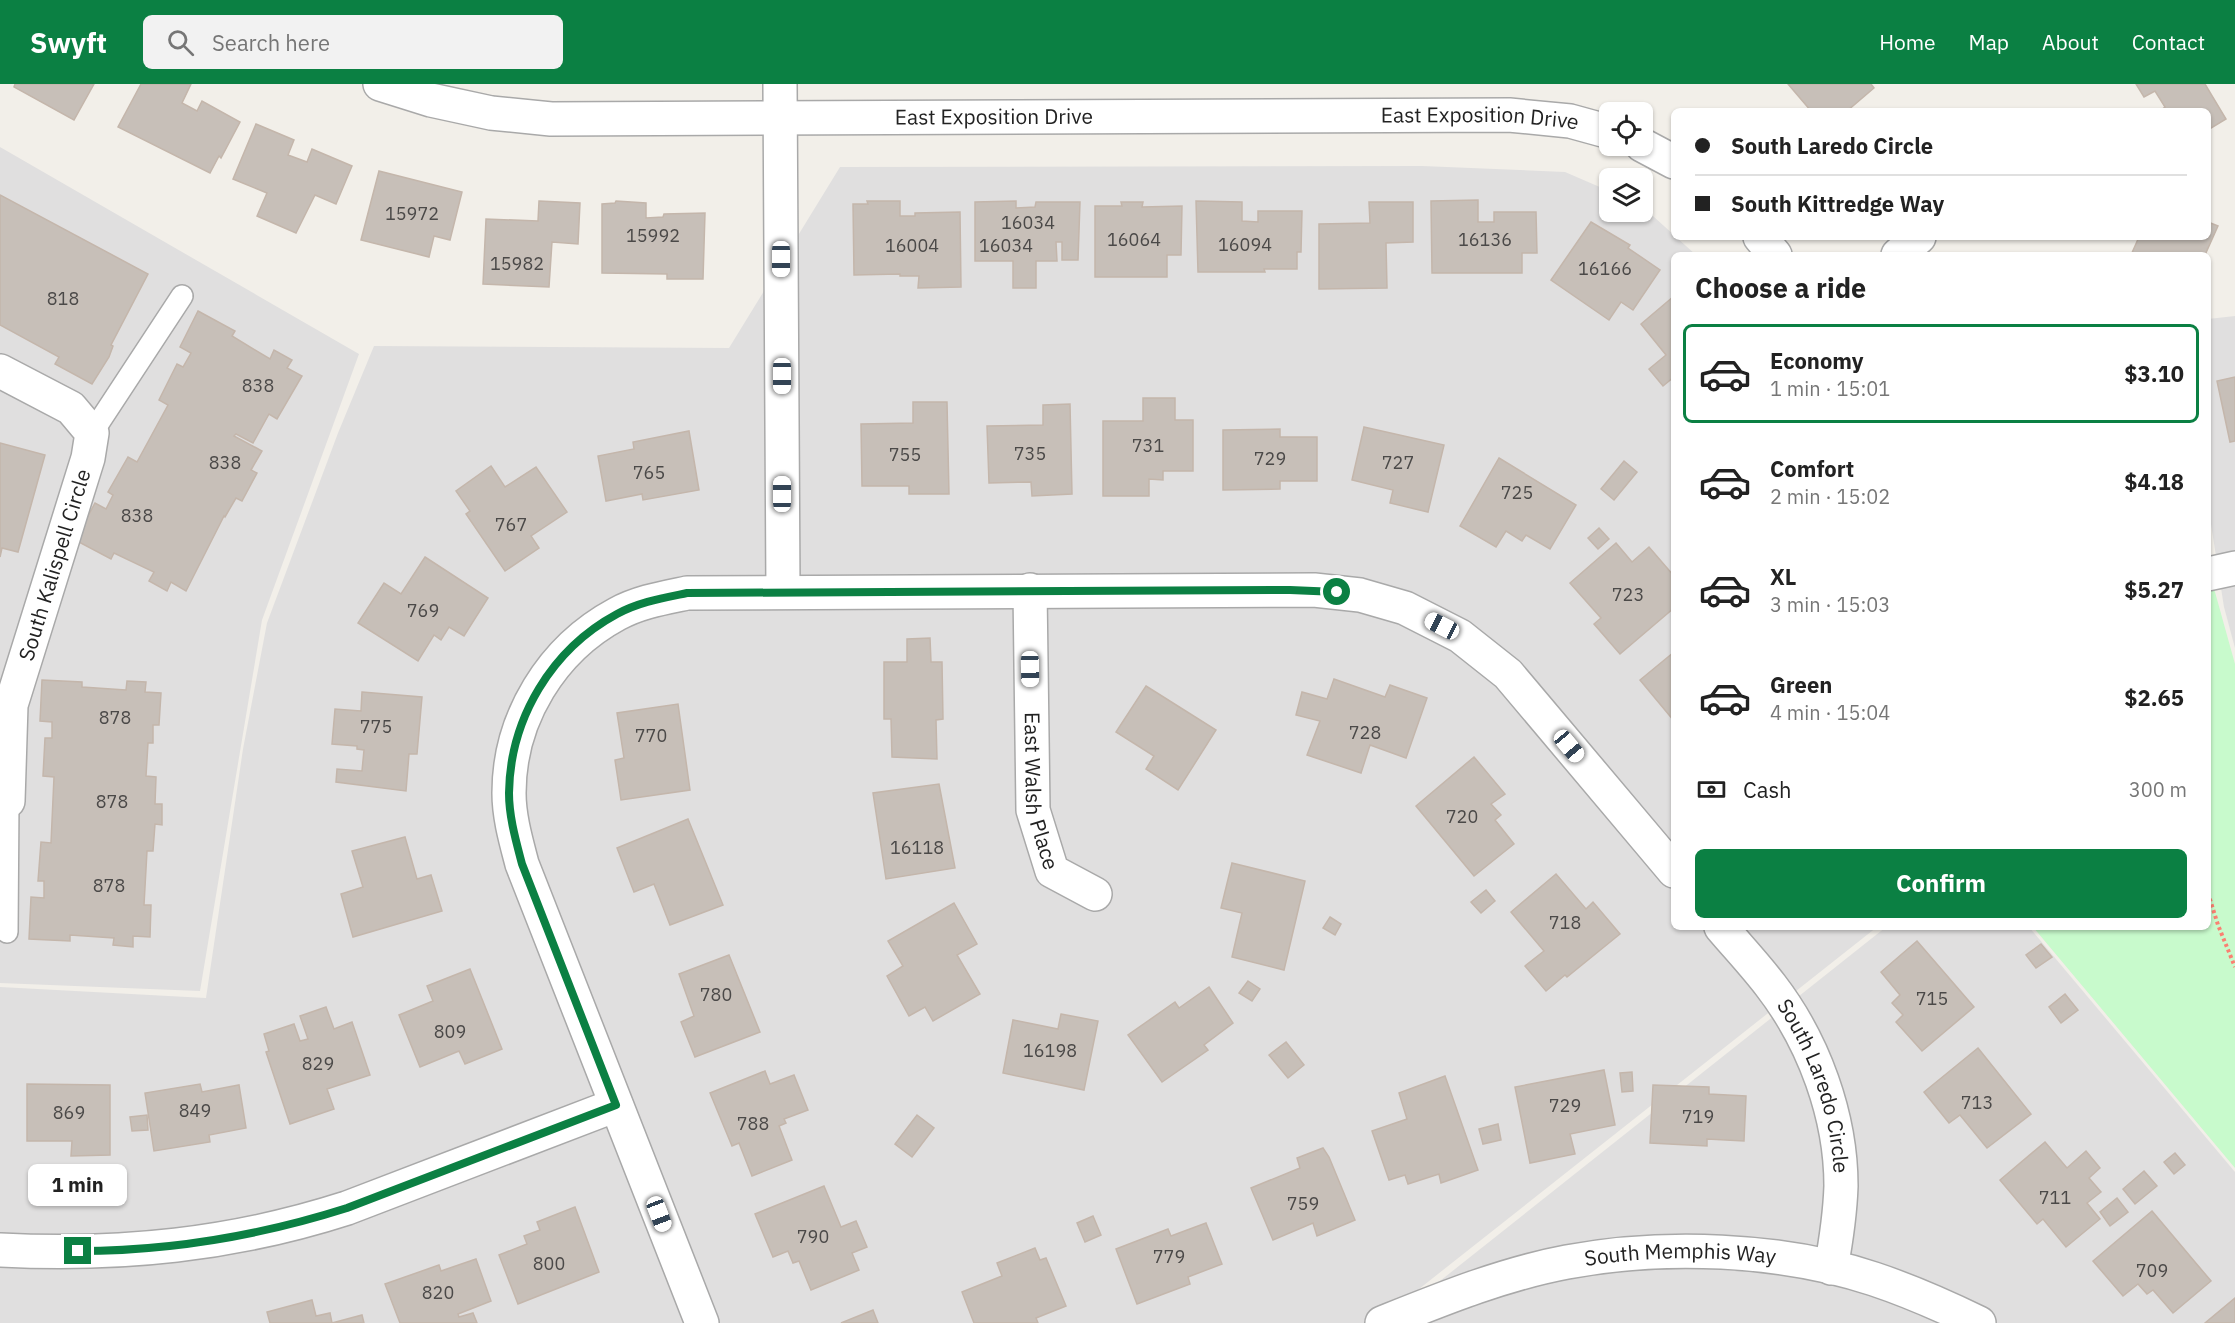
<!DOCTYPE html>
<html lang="en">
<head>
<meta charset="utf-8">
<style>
  :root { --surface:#fff; --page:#f2f2f2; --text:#222; --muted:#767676; --line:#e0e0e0; --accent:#0b8043 }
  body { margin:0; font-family:"IBM Plex Sans",sans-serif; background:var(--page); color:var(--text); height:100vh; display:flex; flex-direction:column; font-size:22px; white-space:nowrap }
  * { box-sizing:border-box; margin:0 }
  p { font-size:20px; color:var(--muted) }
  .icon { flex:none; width:33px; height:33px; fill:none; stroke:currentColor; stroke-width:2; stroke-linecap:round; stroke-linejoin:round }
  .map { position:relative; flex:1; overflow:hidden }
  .side { position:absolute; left:1671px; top:168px; width:540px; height:678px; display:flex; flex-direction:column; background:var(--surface); border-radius:9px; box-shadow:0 2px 4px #0004 }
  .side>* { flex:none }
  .guide { position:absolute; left:1671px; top:24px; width:540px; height:132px; border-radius:9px; box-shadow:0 2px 4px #0004; display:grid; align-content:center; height:132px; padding:0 24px; background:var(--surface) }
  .fabs { position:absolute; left:1599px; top:18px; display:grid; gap:12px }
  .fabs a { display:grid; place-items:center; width:54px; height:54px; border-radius:9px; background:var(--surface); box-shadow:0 2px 4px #0004; font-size:30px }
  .end { position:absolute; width:27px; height:27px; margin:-14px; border:8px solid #0b8043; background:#fff; box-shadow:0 0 0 3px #fff }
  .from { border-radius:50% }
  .bubble { position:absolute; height:42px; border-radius:9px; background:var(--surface); box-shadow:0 2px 4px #0004; font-size:20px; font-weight:700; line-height:42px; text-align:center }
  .car { position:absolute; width:18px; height:36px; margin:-18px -9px; border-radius:8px; box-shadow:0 0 4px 2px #0007; background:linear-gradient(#fff 24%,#345 0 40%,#fff 0 76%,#345 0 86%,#fff 0) }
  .guide b { display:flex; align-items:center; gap:21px; height:57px; font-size:22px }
  .guide b+b { border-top:2px solid var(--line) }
  .guide i { width:15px; height:15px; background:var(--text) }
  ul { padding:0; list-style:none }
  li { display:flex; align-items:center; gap:18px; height:99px; margin:0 12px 9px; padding:0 12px; border:3px solid transparent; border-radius:9px }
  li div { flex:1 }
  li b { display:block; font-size:22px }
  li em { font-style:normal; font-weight:700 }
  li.current { border-color:var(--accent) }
  li>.icon { width:54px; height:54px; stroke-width:1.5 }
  h2 { padding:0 24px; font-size:27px; line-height:72px }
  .pay { display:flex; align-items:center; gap:15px; height:66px; padding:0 24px; font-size:22px }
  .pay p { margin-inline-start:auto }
  .button { display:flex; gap:12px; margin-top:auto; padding:12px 24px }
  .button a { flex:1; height:69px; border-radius:9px; background:var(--accent); color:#fff; font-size:24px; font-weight:700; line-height:69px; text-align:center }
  header { display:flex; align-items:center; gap:36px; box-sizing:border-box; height:84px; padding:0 30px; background:var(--accent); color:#fff }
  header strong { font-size:28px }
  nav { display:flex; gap:33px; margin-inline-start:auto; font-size:21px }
  .search { width:420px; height:54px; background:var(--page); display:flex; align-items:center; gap:15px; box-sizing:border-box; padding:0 21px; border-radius:9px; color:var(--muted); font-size:22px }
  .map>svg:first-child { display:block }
  .residential { fill:#e0dfdf }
  .park { fill:#c8facc }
  .building { fill:#c7bfb8; stroke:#c4b6ab; stroke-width:1.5 }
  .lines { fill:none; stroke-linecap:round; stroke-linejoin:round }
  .service-casing { stroke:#a9a9a9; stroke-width:24 }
  .minor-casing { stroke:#a9a9a9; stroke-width:36 }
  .path { stroke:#fa8072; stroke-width:4; stroke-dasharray:3 3; stroke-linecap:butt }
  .service { stroke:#fff; stroke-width:21 }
  .minor { stroke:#fff; stroke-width:33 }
  .route { stroke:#0b8043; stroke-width:8 }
  .labels { text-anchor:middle; stroke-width:4.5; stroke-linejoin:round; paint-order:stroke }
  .number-label { font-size:18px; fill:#4b4948 }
  .street-label { font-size:21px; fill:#222; stroke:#fff }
</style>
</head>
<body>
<header>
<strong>Swyft</strong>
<div class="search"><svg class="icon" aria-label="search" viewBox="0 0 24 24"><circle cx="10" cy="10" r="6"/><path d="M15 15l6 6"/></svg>Search here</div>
<nav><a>Home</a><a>Map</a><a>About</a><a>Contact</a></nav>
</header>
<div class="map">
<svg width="2235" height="1239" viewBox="0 0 2235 1239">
  <rect width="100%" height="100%" fill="#f2efe9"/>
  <g class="residential">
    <polygon points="0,63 359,270 262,536 200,907 0,899"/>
    <polygon points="1422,82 1565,88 1609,107 1610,128 1642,128 1643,123 1696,171 1674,171 1674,843 1877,843 1376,1239 0,1239 0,903 206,914 243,665 267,539 338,349 374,262 729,264 840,83"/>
    <polygon points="2235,232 2235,564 2224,523 2208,421 2208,235"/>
    <polygon points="1886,843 2029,843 2235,1088 2235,1239 1387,1239"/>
  </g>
  <polygon class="park" points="2208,490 2210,490 2235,580 2235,1084 2033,843 2208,843"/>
  <g class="building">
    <polygon points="15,0 94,0 74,36 14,3"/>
    <polygon points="141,0 191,0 182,19 197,27 202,17 240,38 221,74 219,72 210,89 118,43"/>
    <polygon points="1788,0 1871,0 1874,4 1847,27 1811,27"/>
    <polygon points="2136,0 2205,0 2226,35 2208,46 2208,27 2160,27 2165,23 2155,7 2144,13"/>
    <polygon points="256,40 294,56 288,71 307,78 312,65 352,82 336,120 315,111 296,149 257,132 267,109 233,95"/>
    <polygon points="379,87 462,108 450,156 434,152 429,173 361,156"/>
    <polygon points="0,111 148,190 111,261 113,262 109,273 92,300 55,280 59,273 0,241"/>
    <polygon points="1478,116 1478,138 1494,138 1494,128 1536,128 1537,169 1522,169 1522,189 1432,189 1431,117"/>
    <polygon points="539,117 580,119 578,160 552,158 549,203 483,200 486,135 538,137"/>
    <polygon points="616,117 646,119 646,134 663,133 664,130 705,129 703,195 667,195 667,190 602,189 602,120 615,119"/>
    <polygon points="867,117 900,117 900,132 915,132 915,129 960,128 961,203 918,204 919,192 900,192 900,190 854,191 853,120 868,120"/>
    <polygon points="1016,117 1016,124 1035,123 1036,118 1080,118 1078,176 1062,176 1062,158 1056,158 1057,177 1036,177 1036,204 1013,204 1013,177 975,177 975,118"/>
    <polygon points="1196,117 1242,118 1242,137 1258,138 1258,127 1302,127 1301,168 1297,168 1297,185 1264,185 1265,188 1198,188"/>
    <polygon points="1121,118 1143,118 1142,123 1182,122 1181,171 1167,171 1167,193 1095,193 1095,122 1122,122"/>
    <polygon points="1369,118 1413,118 1413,158 1386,159 1387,204 1319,205 1319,140 1370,139"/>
    <polygon points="1591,138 1630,161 1628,164 1660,186 1633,226 1621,218 1609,236 1551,196"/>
    <polygon points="2208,138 2218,142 2205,171 2131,171 2139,153 2208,153"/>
    <polygon points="1674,212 1674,293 1663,302 1649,285 1666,271 1641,240"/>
    <polygon points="198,227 235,247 232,252 270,275 274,266 292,276 287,284 302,292 277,335 269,330 253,359 236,350 234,352 262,367 251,386 257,389 242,417 236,414 225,433 224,432 186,507 171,498 167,507 149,497 154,488 114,469 111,475 75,456 95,419 106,425 113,411 108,408 128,373 137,378 168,321 159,316 177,280 183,283 191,269 180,263"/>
    <polygon points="2235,293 2235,357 2230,358 2217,297"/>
    <polygon points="1143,314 1175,314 1175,336 1193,336 1193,387 1163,387 1163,396 1149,395 1149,412 1103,412 1103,337 1143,337"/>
    <polygon points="913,318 947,318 949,410 909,410 909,402 862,402 861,340 913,339"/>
    <polygon points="1070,320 1072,410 1032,412 1031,398 989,399 987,342 1043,341 1043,321"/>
    <polygon points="1364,343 1444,361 1428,428 1390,419 1393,406 1352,396"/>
    <polygon points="1280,345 1280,353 1317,353 1317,397 1280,397 1280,405 1223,406 1223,346"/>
    <polygon points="689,347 699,406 643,416 642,410 606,417 598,372 634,365 633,358"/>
    <polygon points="0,359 45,371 18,468 2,464 0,473"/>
    <polygon points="1499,374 1576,421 1550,465 1526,451 1522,457 1506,447 1496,463 1460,442"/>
    <polygon points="1624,377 1637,388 1614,416 1601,405"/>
    <polygon points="491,382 505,403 536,383 567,428 531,452 539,464 505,487 466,430 470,427 456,407"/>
    <polygon points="1599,444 1609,455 1598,465 1588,454"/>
    <polygon points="1616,459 1632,478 1649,463 1674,492 1674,524 1620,570 1594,540 1601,534 1570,499"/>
    <polygon points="425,473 488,514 464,552 449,543 441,556 434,551 418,577 358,539 384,499 401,510"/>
    <polygon points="930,554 931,578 942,578 943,635 936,636 937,675 892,673 891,635 884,635 884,578 907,578 907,555"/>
    <polygon points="1674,568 1674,637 1640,596"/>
    <polygon points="1334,595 1385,613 1390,601 1427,614 1406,674 1370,661 1361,689 1307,671 1320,637 1296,631 1302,608 1327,615"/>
    <polygon points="42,596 82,598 82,603 126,606 127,597 146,598 145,608 161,609 159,641 153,641 153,659 148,659 146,692 156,693 155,720 162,720 162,741 155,740 153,767 147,767 144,821 151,821 150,853 133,852 133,863 113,861 114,854 70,851 70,857 29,855 31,813 44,814 44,797 38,797 41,758 51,759 54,693 43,692 45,654 52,654 52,638 40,637"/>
    <polygon points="1146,602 1216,646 1178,706 1146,685 1154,672 1116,648"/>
    <polygon points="362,608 422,613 417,670 409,670 406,707 336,698 337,685 362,687 364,666 357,665 357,662 332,660 335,625 361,627"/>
    <polygon points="678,620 690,706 621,716 615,676 624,674 617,629"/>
    <polygon points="1474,673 1505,710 1491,720 1501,731 1495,736 1514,760 1474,792 1416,722"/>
    <polygon points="939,700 955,784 886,795 873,709"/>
    <polygon points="688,735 723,821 670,841 654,800 634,808 617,764"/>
    <polygon points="405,753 417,795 431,791 442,827 353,853 341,810 363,803 352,767"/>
    <polygon points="1232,779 1305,797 1284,886 1232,873 1242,829 1221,824"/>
    <polygon points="1556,790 1586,825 1593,818 1620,850 1567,893 1565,891 1546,907 1525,882 1544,867 1511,828"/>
    <polygon points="1486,806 1495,817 1481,829 1471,818"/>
    <polygon points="954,819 977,860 957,871 980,910 933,937 925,923 909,932 887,892 903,882 888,857"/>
    <polygon points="1330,833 1341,840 1335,851 1323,844"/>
    <polygon points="1917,857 1974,923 1922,967 1896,938 1903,931 1892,919 1900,911 1881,888"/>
    <polygon points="2041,860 2052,873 2036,884 2026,871"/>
    <polygon points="729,871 760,948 695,973 681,938 694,932 679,890"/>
    <polygon points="470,885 502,965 465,980 459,967 420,983 399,931 433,917 427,902"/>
    <polygon points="1248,897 1260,905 1252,917 1239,909"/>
    <polygon points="1209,903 1233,939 1204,961 1208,966 1162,998 1128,951 1175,918 1179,924"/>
    <polygon points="2065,910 2078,926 2061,939 2049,923"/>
    <polygon points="326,923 334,945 352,938 370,991 327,1005 334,1025 290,1040 266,968 269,967 264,950 294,940 300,957 308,955 300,932"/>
    <polygon points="1061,930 1098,937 1084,1006 1003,989 1013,936 1058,945"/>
    <polygon points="1286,958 1304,981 1288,994 1269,971"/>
    <polygon points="1978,964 2031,1030 1987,1064 1960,1031 1949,1039 1924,1008"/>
    <polygon points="1604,986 1615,1041 1570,1050 1575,1070 1530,1079 1515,1003"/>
    <polygon points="765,987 770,1000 794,991 808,1026 784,1035 786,1039 779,1042 792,1076 752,1092 739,1059 732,1062 710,1009"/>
    <polygon points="1632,988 1633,1007 1622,1008 1620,989"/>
    <polygon points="1445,992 1478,1086 1441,1099 1439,1090 1408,1100 1405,1091 1389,1096 1372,1047 1407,1035 1399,1009"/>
    <polygon points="27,1000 110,1001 110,1071 71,1072 72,1057 27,1057"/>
    <polygon points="200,1000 202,1008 239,1001 246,1044 209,1051 210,1058 154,1067 145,1009"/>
    <polygon points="1653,1001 1709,1003 1709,1010 1746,1012 1744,1057 1707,1055 1707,1062 1650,1059"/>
    <polygon points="147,1031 148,1046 132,1047 130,1033"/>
    <polygon points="917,1031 934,1044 912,1073 895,1060"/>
    <polygon points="1498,1040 1501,1056 1483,1060 1479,1045"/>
    <polygon points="2045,1058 2067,1084 2086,1067 2100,1084 2089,1094 2101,1108 2087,1119 2100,1135 2066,1163 2043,1135 2037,1140 2000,1096"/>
    <polygon points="1323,1064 1329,1073 1355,1136 1317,1152 1313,1139 1273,1156 1251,1104 1300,1084 1297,1074"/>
    <polygon points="2175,1069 2185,1081 2174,1090 2164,1078"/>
    <polygon points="2144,1087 2157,1102 2135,1120 2123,1105"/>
    <polygon points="824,1102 841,1143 856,1137 867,1163 852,1169 859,1186 811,1206 799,1177 793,1179 788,1167 773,1173 755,1130"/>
    <polygon points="2117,1114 2128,1128 2110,1142 2100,1128"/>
    <polygon points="575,1123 599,1188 518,1220 499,1171 527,1160 524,1152 540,1146 537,1138"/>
    <polygon points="2152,1127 2211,1197 2173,1229 2153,1206 2147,1210 2138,1200 2123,1212 2093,1177"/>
    <polygon points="1093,1132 1101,1151 1085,1158 1077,1139"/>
    <polygon points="1206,1139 1222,1180 1188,1193 1190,1200 1137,1220 1116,1165 1168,1145 1171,1152"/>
    <polygon points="1035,1164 1040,1176 1046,1174 1066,1222 1036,1234 1038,1239 974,1239 962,1208 1002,1192 997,1179"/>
    <polygon points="476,1175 491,1217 458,1230 459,1233 473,1229 477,1239 400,1239 385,1200 439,1181 441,1187"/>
    <polygon points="2235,1214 2235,1239 2205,1239"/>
    <polygon points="312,1216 316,1232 330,1229 332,1239 362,1231 364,1239 270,1239 267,1228"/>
    <polygon points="873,1226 878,1239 841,1239"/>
  </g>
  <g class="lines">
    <defs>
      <g id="service">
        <polyline points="92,349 182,212"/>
        <polyline points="7,848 8,717"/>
      </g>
      <g id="minor">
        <path id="s1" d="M380,0L431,16L491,29L551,35L1509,31L1570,37L1610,48"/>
        <polyline points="780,0 783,507"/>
        <polyline points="1642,61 1674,78"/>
        <polyline points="1760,153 1775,171"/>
        <polyline points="1898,171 1919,153"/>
        <polyline points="0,287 71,324 92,349 88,374 11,621 8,717 0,716"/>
        <polyline points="2208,490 2235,484"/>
        <path id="s2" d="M1030,506L1033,726L1052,787L1095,810"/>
        <path id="s3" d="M1721,843C1738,863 1756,882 1771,902C1814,958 1841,1032 1841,1102C1840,1130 1836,1157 1831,1184"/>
        <path d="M0,1166C121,1172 232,1161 347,1124L616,1021"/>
        <path d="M702,1239L522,780C516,757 509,733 509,709C509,634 552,565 617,530C639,518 663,514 687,509L1314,506L1360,511L1405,524L1460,552L1508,590L1674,787"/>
        <path id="s4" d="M1382,1239C1442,1215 1503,1190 1567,1178C1663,1160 1781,1164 1874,1195C1910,1207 1944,1222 1979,1239"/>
      </g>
    </defs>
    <use href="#service" class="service-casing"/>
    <use href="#minor" class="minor-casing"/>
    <polyline class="path" points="2208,809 2218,841 2235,883"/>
    <use href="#service" class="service"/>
    <use href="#minor" class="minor"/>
  </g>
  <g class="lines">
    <path class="route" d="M78,1167C170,1167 259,1152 347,1124L616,1021L522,780C516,757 509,733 509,709C510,634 552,565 617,530C639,518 663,514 687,509L1290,506L1337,508"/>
  </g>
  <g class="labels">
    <g class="number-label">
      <text x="412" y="136">15972</text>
      <text x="1028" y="145">16034</text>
      <text x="653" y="158">15992</text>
      <text x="1134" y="162">16064</text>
      <text x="1485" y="162">16136</text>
      <text x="1245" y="167">16094</text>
      <text x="912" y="168">16004</text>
      <text x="1006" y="168">16034</text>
      <text x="517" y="186">15982</text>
      <text x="1605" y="191">16166</text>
      <text x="63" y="221">818</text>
      <text x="258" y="308">838</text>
      <text x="1148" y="368">731</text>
      <text x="1030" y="376">735</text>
      <text x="905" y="377">755</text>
      <text x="1270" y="381">729</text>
      <text x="225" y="385">838</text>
      <text x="1398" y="385">727</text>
      <text x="649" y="395">765</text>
      <text x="1517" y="415">725</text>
      <text x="137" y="438">838</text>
      <text x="511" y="447">767</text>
      <text x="1628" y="517">723</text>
      <text x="423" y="533">769</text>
      <text x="115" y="640">878</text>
      <text x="376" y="649">775</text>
      <text x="1365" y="655">728</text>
      <text x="651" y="658">770</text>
      <text x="112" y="724">878</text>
      <text x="1462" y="739">720</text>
      <text x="917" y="770">16118</text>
      <text x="109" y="808">878</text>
      <text x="1565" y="845">718</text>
      <text x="716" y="917">780</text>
      <text x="1932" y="921">715</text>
      <text x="450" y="954">809</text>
      <text x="1050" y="973">16198</text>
      <text x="318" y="986">829</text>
      <text x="1977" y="1025">713</text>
      <text x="1565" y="1028">729</text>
      <text x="195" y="1033">849</text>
      <text x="69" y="1035">869</text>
      <text x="1698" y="1039">719</text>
      <text x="753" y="1046">788</text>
      <text x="2055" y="1120">711</text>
      <text x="1303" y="1126">759</text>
      <text x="813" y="1159">790</text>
      <text x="1169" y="1179">779</text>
      <text x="549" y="1186">800</text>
      <text x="2152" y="1193">709</text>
      <text x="438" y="1215">820</text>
    </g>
    <g class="street-label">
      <text dy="7" stroke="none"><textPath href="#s1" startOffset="618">East Exposition Drive</textPath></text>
      <text dy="7" stroke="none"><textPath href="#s1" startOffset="1104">East Exposition Drive</textPath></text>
      <text transform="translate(55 481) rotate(-73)" y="7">South Kalispell Circle</text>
      <text dy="7" stroke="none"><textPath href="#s2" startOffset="202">East Walsh Place</textPath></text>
      <text dy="7" stroke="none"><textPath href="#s3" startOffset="188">South Laredo Circle</textPath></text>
      <text dy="7" stroke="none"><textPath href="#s4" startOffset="309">South Memphis Way</textPath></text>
    </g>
  </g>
</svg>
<div class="fabs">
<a><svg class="icon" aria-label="locate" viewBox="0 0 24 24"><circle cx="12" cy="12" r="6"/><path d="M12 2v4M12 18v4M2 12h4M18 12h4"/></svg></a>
<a><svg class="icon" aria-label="layers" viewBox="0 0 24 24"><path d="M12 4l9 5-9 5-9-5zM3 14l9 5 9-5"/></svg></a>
</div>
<i class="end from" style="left:1337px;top:508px"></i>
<i class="end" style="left:78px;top:1167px"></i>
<div class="bubble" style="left:28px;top:1080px;width:99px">1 min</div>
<i class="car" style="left:781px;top:175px;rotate:180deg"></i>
<i class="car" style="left:782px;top:292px;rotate:180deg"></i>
<i class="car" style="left:782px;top:410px;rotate:0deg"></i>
<i class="car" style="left:1442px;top:542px;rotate:297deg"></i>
<i class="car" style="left:1030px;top:585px;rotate:179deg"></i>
<i class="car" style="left:1569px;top:662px;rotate:140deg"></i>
<i class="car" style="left:659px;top:1130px;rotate:159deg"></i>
<div class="guide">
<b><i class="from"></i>South Laredo Circle</b>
<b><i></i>South Kittredge Way</b>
</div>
<section class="side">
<h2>Choose a ride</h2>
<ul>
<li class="current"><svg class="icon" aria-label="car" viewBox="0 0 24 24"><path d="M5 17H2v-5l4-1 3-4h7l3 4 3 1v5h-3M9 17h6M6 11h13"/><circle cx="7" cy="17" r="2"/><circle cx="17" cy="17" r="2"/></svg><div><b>Economy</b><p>1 min · 15:01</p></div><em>$3.10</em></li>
<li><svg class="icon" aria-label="car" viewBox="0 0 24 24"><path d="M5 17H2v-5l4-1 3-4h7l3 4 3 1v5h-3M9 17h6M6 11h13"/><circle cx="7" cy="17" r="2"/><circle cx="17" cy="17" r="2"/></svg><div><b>Comfort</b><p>2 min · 15:02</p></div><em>$4.18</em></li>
<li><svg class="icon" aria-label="car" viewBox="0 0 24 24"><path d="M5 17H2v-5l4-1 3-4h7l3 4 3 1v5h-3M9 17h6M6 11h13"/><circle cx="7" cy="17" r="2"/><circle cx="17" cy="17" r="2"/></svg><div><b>XL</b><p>3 min · 15:03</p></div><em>$5.27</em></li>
<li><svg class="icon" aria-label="car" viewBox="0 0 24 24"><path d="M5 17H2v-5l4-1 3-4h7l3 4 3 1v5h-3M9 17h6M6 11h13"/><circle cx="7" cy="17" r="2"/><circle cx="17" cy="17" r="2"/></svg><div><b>Green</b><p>4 min · 15:04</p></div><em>$2.65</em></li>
</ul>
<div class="pay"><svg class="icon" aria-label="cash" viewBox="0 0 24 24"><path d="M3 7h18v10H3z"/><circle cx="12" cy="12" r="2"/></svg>Cash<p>300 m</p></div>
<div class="button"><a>Confirm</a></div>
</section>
</div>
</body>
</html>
